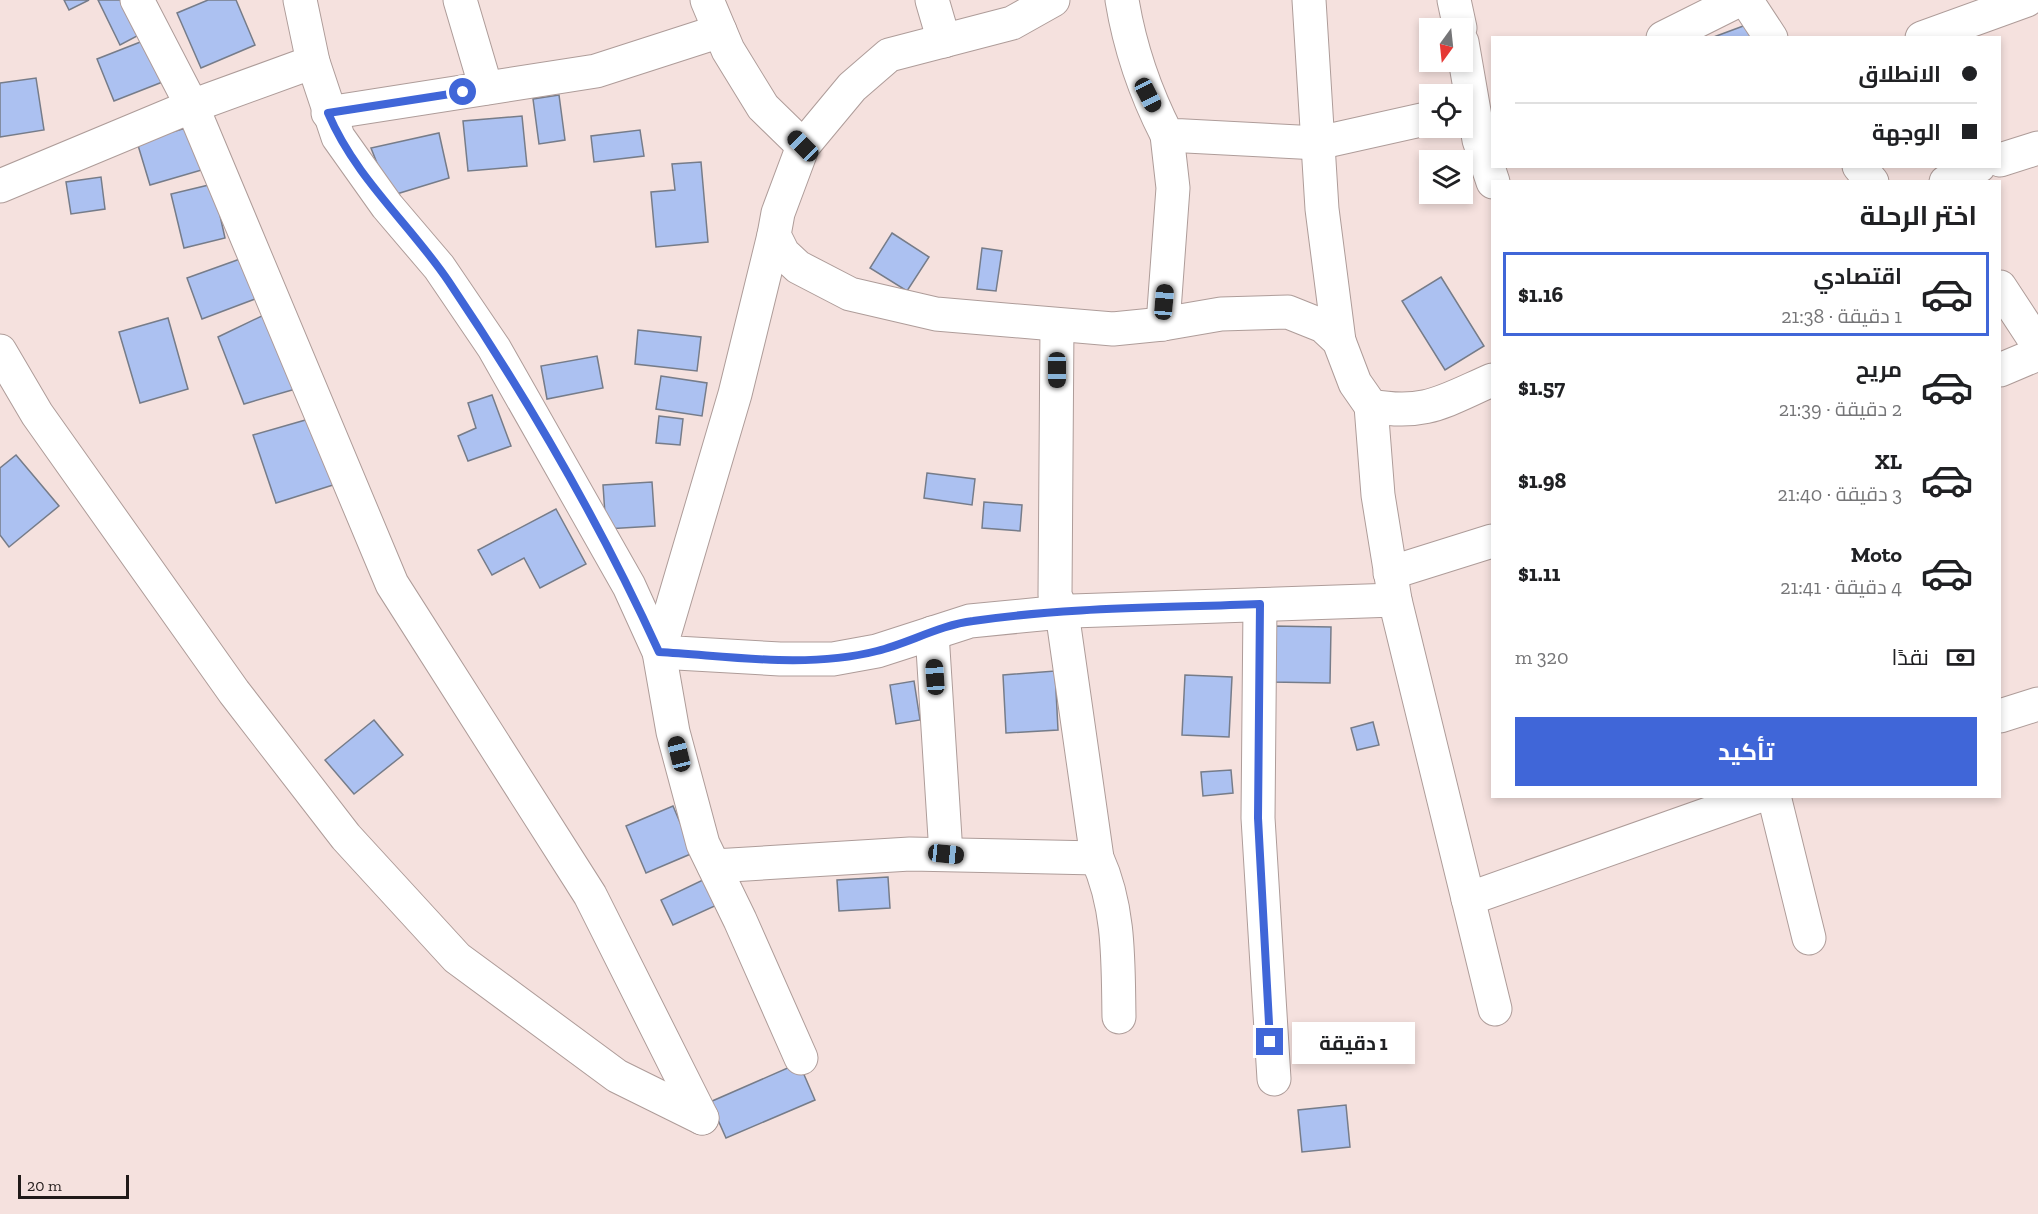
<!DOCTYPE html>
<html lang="ar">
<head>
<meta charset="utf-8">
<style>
  :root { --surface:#fff; --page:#f6f6f6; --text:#202124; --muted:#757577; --line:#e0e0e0; --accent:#4066d8 }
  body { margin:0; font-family:"Zilla Slab",Cairo,serif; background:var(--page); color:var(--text); direction:rtl; height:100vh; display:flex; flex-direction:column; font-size:22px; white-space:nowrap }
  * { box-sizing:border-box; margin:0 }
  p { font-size:20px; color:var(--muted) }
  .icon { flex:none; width:33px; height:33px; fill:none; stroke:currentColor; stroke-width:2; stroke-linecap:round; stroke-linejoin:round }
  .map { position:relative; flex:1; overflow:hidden; direction:ltr }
  .drawer { position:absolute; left:1491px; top:180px; width:510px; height:618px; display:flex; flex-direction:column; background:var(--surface); border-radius:0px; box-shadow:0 3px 9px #0003; direction:rtl }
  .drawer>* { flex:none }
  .hud { position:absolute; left:1491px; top:36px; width:510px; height:132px; border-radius:0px; box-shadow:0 3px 9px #0003; direction:rtl; display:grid; align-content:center; height:132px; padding:0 24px; background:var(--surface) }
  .needle { width:39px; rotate:195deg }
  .tools { position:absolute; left:1419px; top:18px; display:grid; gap:12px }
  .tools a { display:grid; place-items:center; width:54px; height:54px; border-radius:0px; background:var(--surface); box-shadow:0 3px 9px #0003; font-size:30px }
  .scale { position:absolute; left:18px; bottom:15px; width:111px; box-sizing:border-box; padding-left:6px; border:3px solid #201918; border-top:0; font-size:16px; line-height:21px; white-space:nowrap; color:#201918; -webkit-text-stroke:4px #f5e1de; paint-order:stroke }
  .end { position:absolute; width:27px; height:27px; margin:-14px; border:8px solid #4066d8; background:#fff; box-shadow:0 0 0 3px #fff }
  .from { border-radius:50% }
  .bubble { position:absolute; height:42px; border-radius:0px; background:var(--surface); box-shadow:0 3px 9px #0003; font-size:20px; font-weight:700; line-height:42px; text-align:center; direction:rtl }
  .car { position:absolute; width:18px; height:36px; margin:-18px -9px; border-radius:8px; box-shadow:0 0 4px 2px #0007; background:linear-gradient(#222 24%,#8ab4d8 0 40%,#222 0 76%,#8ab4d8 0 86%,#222 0) }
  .hud b { display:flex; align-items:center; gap:21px; height:57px; font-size:22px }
  .hud b+b { border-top:2px solid var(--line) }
  .hud i { width:15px; height:15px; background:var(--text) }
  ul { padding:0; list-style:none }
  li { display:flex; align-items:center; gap:18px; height:84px; margin:0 12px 9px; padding:0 12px; border:3px solid transparent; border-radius:0px }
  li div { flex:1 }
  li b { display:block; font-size:22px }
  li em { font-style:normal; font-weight:700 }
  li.active { border-color:var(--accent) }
  li>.icon { width:54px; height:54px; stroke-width:1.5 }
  h2 { padding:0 24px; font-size:27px; line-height:72px }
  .pay { display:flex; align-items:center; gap:15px; height:66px; padding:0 24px; font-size:22px }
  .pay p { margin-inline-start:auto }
  .action { display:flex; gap:12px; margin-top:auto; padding:12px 24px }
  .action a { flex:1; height:69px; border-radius:0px; background:var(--accent); color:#fff; font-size:24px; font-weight:700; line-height:69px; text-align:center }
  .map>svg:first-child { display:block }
  .building { fill:#acc1f1; stroke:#767c89; stroke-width:1.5 }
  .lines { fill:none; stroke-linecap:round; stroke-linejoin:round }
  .minor-casing { stroke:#ae9c99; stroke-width:35 }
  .minor { stroke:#fff; stroke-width:33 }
  .route { stroke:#4066d8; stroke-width:8 }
</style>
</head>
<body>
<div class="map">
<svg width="2038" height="1214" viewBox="0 0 2038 1214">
  <rect width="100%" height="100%" fill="#f5e1de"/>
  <g class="building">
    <polygon points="64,0 89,0 69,10"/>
    <polygon points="98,0 122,0 139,35 120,45"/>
    <polygon points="208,0 236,0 255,45 201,68 177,13"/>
    <polygon points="1754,22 1760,38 1711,38"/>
    <polygon points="148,39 165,81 114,101 97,59"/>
    <polygon points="36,78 44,130 0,137 0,83"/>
    <polygon points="559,95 565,140 539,144 533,99"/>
    <polygon points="522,116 527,166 468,171 463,121"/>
    <polygon points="193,126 205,169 150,185 137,142"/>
    <polygon points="640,130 644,156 594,162 591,136"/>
    <polygon points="439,133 449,178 390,196 371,148"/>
    <polygon points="701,162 708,242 656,247 651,192 675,190 672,164"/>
    <polygon points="101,177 105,209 71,214 66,182"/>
    <polygon points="213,184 225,238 184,248 171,194"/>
    <polygon points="892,233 929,257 907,291 870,268"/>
    <polygon points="982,248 1002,251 996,291 977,289"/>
    <polygon points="240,259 255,299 202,319 187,278"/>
    <polygon points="1441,277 1484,346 1445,370 1402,301"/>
    <polygon points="266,314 299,388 244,404 218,337"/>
    <polygon points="168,318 188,389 140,403 119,332"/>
    <polygon points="638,330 701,337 697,371 635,364"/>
    <polygon points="597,356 603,388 547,399 541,366"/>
    <polygon points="661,376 707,383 702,416 656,409"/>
    <polygon points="492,395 511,446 468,461 458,436 476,428 468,403"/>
    <polygon points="659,416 683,419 680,445 656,443"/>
    <polygon points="309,419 333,485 276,503 253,435"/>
    <polygon points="16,455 59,506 9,547 0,535 0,468"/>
    <polygon points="927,473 975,479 972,505 924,498"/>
    <polygon points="652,482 655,526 606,529 603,485"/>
    <polygon points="984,502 1022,505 1020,531 982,528"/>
    <polygon points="556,509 586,564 540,588 524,558 492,575 478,550"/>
    <polygon points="1272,626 1331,627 1330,683 1271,682"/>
    <polygon points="1055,671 1058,730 1006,733 1003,675"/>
    <polygon points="1185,675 1232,677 1229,737 1182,735"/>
    <polygon points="914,681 920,720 896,724 890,685"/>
    <polygon points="374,720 403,755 354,794 325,760"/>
    <polygon points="1373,722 1379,745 1357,750 1351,728"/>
    <polygon points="1231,770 1233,793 1203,796 1201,772"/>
    <polygon points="673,806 693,853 646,873 626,826"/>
    <polygon points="888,877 890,908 839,911 837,880"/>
    <polygon points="705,879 717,905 673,925 661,900"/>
    <polygon points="799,1063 815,1100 726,1138 710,1102"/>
    <polygon points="1346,1105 1350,1147 1302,1152 1298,1110"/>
  </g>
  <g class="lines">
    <defs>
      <g id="minor">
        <polyline points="137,0 192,106 392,584 590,895 702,1118"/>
        <polyline points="300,0 313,62 338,137 387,206 439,267 494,348 629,586 659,652 673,732 703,844 740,920 801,1058"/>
        <polyline points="460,0 486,88"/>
        <polyline points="707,0 728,50 763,107 803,146"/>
        <polyline points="932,0 944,41"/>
        <path d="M1053,0L1012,23L889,55L852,87L803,146L778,213L774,235L783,253L798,267L850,294L936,314L1113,329L1163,324L1221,314L1288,312L1323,326L1339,341L1355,383L1371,406C1425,416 1444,401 1492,380"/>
        <path d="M1122,0C1130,49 1145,92 1167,135L1318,143L1430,118"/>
        <polyline points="1309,0 1322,209 1339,341"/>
        <polyline points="1454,0 1460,28"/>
        <polyline points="1746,0 1771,38"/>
        <polyline points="1663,38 1739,0"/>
        <polyline points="1922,38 2027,0"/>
        <polyline points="1462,42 1479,140 1493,182"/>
        <polyline points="328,113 596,71 720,31"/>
        <polyline points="2000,160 2038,148"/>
        <polyline points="1859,166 1872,182"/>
        <polyline points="1946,182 1979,166"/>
        <polyline points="0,186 192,106 313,62"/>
        <polyline points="774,235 735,394 659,652 780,659 833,659 877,651 970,621 1072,611 1395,600"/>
        <polyline points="2000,287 2038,345"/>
        <polyline points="1163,324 1173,188 1167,135"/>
        <path d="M1057,325L1055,595L1062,612L1097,858C1120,908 1118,963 1119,1017"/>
        <polyline points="0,351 37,414 234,692 346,837 457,958 617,1076 702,1118"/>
        <polyline points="2000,370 2038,354"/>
        <polyline points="1371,406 1378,495 1395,600 1495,1009"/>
        <polyline points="1390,573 1492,541"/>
        <polyline points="1260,605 1258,818 1274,1079"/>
        <polyline points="932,633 946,854"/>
        <polyline points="2000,716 2038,704"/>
        <polyline points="1774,796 1809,938"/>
        <polyline points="714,866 910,854 1097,858"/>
        <polyline points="1468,899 1759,796"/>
      </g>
    </defs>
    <use href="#minor" class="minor-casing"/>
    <use href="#minor" class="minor"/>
  </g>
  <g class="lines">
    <path class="route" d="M463,92L328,113C356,179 410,224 449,282C528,399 600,523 659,652C730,656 807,669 877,651C909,643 940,625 973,621C1068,607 1164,608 1260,604L1258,818L1270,1042"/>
  </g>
</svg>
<div class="tools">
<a><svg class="needle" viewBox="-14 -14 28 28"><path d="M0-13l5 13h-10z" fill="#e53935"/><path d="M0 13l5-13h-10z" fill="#757577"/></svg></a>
<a><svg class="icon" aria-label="locate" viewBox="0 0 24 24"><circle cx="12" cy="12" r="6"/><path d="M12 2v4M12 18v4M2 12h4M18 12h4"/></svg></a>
<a><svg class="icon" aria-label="layers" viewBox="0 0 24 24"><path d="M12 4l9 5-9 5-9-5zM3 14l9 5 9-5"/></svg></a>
</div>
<div class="scale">20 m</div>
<i class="end from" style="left:463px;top:92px"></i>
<i class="end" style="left:1270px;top:1042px"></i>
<div class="bubble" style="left:1292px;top:1022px;width:123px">1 دقيقة</div>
<i class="car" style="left:1148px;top:95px;rotate:153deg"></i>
<i class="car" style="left:803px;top:146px;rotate:315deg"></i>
<i class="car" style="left:1164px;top:302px;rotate:5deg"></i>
<i class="car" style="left:1057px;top:370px;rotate:180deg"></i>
<i class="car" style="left:935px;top:677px;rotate:356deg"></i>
<i class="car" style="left:679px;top:754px;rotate:346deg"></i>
<i class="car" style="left:946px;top:854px;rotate:96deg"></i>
<div class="hud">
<b><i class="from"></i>الانطلاق</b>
<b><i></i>الوجهة</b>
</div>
<section class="drawer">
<h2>اختر الرحلة</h2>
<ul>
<li class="active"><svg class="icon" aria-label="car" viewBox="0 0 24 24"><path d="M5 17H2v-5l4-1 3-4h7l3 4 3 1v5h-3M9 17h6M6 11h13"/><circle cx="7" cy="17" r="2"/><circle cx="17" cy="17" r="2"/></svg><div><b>اقتصادي</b><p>1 دقيقة · 21:38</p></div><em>$1.16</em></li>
<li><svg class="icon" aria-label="car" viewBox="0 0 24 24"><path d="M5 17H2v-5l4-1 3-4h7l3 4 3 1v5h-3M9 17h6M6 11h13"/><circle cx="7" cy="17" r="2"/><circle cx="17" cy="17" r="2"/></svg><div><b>مريح</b><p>2 دقيقة · 21:39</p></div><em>$1.57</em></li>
<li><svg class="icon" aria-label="car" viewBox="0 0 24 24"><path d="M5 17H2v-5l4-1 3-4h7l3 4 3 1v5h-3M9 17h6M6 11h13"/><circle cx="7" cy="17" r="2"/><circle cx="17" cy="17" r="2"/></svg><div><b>XL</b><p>3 دقيقة · 21:40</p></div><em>$1.98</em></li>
<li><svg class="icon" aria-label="car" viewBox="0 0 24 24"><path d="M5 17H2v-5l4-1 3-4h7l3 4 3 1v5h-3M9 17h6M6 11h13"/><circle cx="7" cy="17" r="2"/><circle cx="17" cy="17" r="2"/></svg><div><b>Moto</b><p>4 دقيقة · 21:41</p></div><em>$1.11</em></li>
</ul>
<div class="pay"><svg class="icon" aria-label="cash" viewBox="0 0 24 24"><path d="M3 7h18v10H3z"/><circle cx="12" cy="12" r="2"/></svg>نقدًا<p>320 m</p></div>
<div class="action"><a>تأكيد</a></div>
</section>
</div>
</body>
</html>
